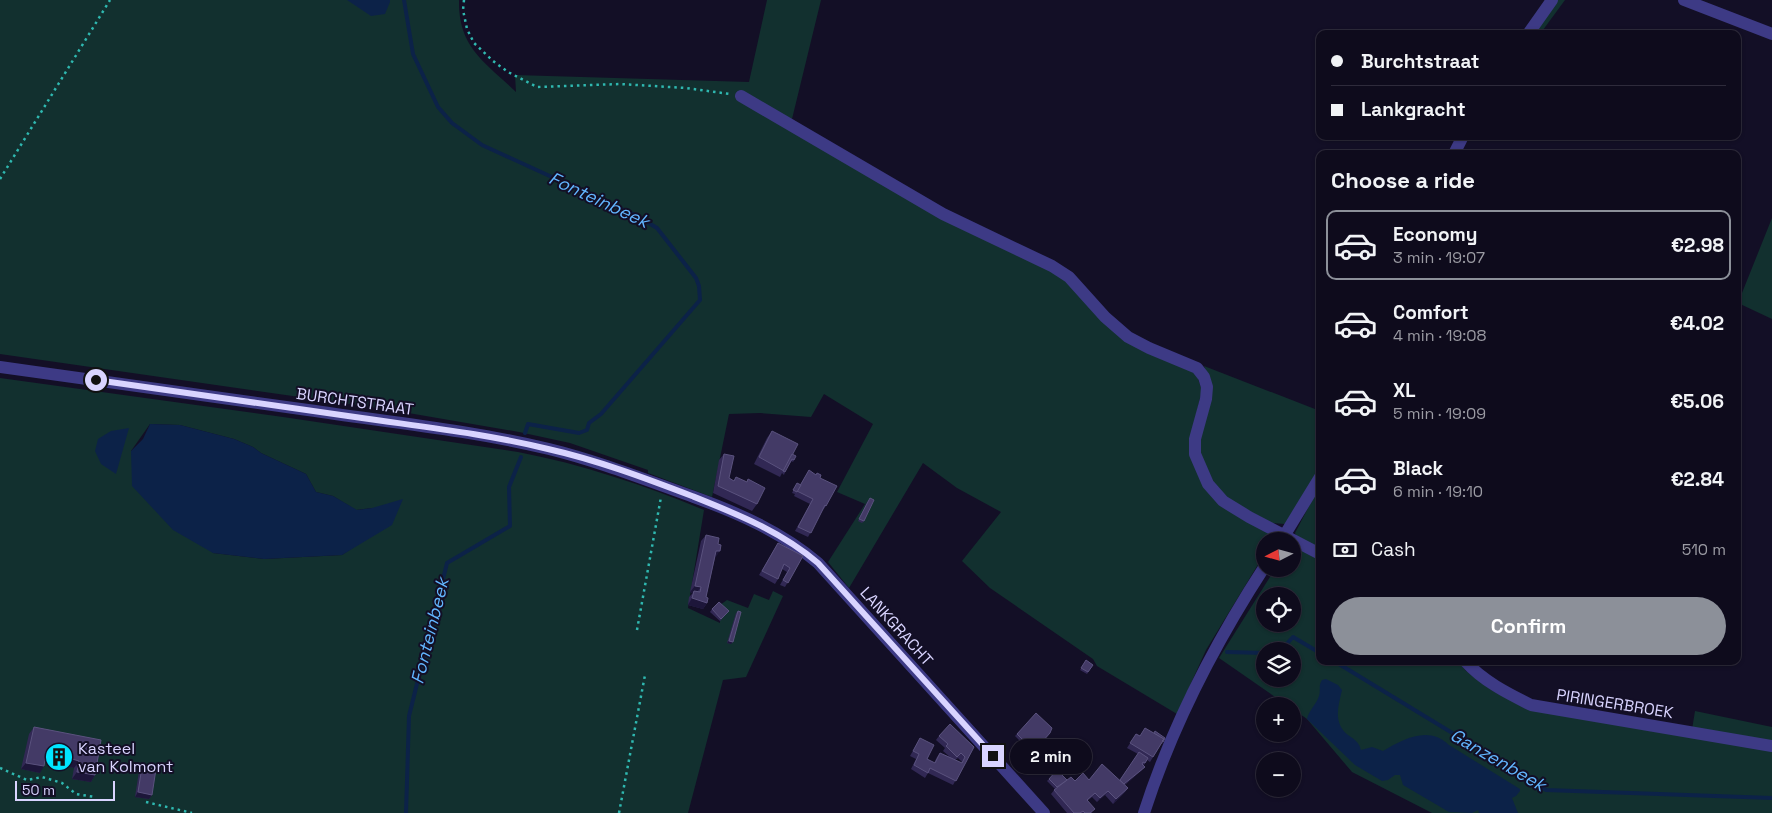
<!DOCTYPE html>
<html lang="en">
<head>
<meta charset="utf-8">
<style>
  :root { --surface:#0e0b1c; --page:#1c1929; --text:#f1f3f6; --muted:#9b9ba3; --line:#2e2b3b; --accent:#8c9099 }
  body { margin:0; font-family:"Space Grotesk",sans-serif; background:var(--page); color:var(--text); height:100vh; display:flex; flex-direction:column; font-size:19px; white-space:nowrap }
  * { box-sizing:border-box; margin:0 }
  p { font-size:16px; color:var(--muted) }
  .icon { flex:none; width:28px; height:28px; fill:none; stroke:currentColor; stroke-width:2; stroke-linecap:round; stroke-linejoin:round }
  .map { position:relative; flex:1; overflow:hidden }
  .drawer { position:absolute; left:1316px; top:150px; width:425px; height:515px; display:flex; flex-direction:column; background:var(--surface); border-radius:10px; box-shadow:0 1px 4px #0004,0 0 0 1px var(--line) }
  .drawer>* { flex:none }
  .hud { position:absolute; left:1316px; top:30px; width:425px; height:110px; border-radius:10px; box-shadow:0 1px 4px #0004,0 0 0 1px var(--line); display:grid; align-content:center; height:110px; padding:0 15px; background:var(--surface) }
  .needle { width:32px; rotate:264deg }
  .fabs { position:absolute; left:1256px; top:532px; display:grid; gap:10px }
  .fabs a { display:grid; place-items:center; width:45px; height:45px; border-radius:50%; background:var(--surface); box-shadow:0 1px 4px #0004,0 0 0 1px var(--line); font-size:25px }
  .scale { position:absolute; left:15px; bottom:12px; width:100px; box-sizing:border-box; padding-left:5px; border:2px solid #d9d4ff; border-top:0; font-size:14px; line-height:18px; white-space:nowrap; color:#d9d4ff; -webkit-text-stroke:4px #130f26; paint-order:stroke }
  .end { position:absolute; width:22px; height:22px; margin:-11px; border:6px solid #d9d4ff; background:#111; box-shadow:0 0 0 2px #111 }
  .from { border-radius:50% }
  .bubble { position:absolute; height:35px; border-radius:18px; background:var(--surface); box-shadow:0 1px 4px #0004,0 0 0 1px var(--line); font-size:16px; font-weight:600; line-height:35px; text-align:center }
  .hud b { display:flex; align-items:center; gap:18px; height:48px; font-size:19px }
  .hud b+b { border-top:1px solid var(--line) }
  .hud i { width:12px; height:12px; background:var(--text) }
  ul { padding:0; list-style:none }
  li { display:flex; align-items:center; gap:15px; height:70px; margin:0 10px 8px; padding:0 5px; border:2px solid transparent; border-radius:10px }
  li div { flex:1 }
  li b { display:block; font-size:19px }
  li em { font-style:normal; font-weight:600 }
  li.selected { border-color:var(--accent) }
  li>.icon { width:45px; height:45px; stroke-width:1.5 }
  h2 { padding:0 15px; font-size:22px; line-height:60px }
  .pay { display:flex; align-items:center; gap:12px; height:55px; padding:0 15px; font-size:19px }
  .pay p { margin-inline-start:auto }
  .action { display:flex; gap:10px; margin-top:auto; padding:10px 15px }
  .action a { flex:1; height:58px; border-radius:30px; background:var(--accent); color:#fff; font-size:20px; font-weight:600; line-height:58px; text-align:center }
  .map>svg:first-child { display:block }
  .green { fill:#12302f; fill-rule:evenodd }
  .water { fill:#0c2248 }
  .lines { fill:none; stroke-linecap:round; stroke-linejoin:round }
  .stream { stroke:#0c2248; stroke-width:4 }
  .path { stroke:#2fb8b0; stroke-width:2.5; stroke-dasharray:2.5 4; stroke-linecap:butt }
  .minor { stroke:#3d3a85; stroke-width:12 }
  .wall { fill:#312854; fill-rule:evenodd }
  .shaded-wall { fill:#1d163a }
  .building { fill:#433a66; stroke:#5a527e }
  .route { stroke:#d9d4ff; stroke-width:6 }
  .labels { text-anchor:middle; stroke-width:4; stroke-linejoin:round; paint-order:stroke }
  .street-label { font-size:16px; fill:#d9d4ff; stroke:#130f26 }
  .poi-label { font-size:16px; fill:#d9d4ff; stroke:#130f26; text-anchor:start }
  .water-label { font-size:18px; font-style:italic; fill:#62b6ff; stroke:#130f26 }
</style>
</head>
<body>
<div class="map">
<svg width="1772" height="813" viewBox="0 0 1772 813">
  <rect width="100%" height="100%" fill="#130f26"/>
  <g class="green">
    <path d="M0,0H459C458,48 485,62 516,92L515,75L749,82L767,0H821L792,119L745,102L1065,277L1102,321L1196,373L1202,390L1194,423L1204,485L1276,536L1272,541H1265V553L1206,650L1177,714L1097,666L1093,659L990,588L962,561L1001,512L957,488L923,463L849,588L828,562L865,504L837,492L873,424L824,394L811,417L760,413L729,414L712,497L648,473V470L570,443L519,432L391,410L0,354Z"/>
    <polygon points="1553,0 1565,0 1540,34 1531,34"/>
    <polygon points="1772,218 1772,319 1738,303"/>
    <polygon points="1204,366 1320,411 1320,464 1312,481 1285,524 1272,523 1227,499 1217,488 1201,460 1201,429 1210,381"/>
    <path d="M0,378L283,417L518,452C581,464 644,485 704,510L688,608L720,623V605L727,600L748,608L754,594L769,600L773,591L783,596L746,677L723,680L688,813H0ZM150,424L180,425L234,439L253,447L261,453L306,474L316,492L333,496L356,510L372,508L363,541L342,555L264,559L213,553L131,451Z"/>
    <polygon points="1320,485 1320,551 1296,536 1295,533"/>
    <path d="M1292,546L1320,559V661H1458L1466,671L1493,691L1691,736L1695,711L1772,727V813H1432L1352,772L1307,719L1293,709L1292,706H1288L1219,658L1275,569H1292ZM1265,596H1292V624H1265ZM1265,651H1292V679H1265Z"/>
  </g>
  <g class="water">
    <polygon points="347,0 390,0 390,2 385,14 371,16"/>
    <polygon points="150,424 180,425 234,439 253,447 261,453 306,474 316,492 333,496 357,510 372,508 403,499 392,525 342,555 264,559 213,553 173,530 132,486 131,451 143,439"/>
    <polygon points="129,428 116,474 101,464 95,451 98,439 111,431"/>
    <path d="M1326,679L1338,685L1342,690C1338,707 1333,723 1348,735C1355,740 1359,742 1361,750L1372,747L1383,751C1403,739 1429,725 1449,745L1520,789V791L1516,796L1512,798L1518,813H1479L1478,810L1472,813L1449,812L1403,785L1400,775H1395L1388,780L1382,781L1355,765L1307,719C1309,710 1316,705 1319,696C1321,690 1318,686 1322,680Z"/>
  </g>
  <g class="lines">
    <g class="stream">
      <polyline points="404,0 413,54 438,107 452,123 482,145 637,216 657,228 696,278 699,286 700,300 601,414 589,423 587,430 579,433 528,424 525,433"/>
      <polyline points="1273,651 1282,649 1293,637 1320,653"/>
      <polyline points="1227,652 1265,653"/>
      <polyline points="1334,661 1546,790 1772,798"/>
      <polyline points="406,813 409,716 447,563 510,526 509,487 521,457"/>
    </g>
    <g class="path">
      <polyline points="464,0 463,10 467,29 474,43 493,61 508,72 537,87 620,84 686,88 730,94"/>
      <polyline points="0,179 110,0"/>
      <polyline points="637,630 661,497"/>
      <polyline points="0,768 27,780 42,777 62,783 76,794 95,797"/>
      <polyline points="146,802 192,813"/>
      <polyline points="619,813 645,675"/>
    </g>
    <g class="minor">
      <polyline points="1684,0 1772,34"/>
      <polyline points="1528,34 1552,0"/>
      <polyline points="741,96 943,214 1052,266 1069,277 1105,317 1128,337 1149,348 1197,368 1204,377 1207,387 1206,399 1195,439 1195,454 1208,484 1223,501 1249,517 1320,554"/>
      <polyline points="1454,154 1463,136"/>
      <path d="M0,367C103,381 206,396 308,410C388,422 470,430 549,449C598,461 646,480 694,497C738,513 782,532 818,563L1044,813"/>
      <polyline points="1281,541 1320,477"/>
      <path d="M1465,661C1483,681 1507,693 1531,705L1772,746"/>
      <path d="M1144,813C1172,726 1215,643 1265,566"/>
    </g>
  </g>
  <g class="wall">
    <polygon points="772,431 792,454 794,460 793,462 791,461 785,472 784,475 782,473 780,477 754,464 767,438"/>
    <polygon points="724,454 729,478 734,481 736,477 746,482 757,504 752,511 713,493 719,460"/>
    <polygon points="809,470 820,478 826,506 823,510 808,537 795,531 810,504 794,496 795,494 792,493 796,485 801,484"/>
    <polygon points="868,500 864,521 862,523 858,521"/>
    <polygon points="706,535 715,558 706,597 707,603 703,609 688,605 689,597 693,593 690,592 701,541"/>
    <polygon points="778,543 803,556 785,587 780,585 787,572 782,569 778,579 775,584 759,575"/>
    <polygon points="712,609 729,611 720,621 710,612"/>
    <polygon points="738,611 731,644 727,643 736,613"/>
    <polygon points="1086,660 1093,665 1087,674 1080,670"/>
    <polygon points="34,727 101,740 95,775 91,782 72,779 74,768 67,766 67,764 66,764 64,767 52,765 52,763 45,761 40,773 21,769 29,734"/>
    <polygon points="1050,733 1032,753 1015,736 1017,734"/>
    <polygon points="1136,734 1140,736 1163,742 1162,744 1161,744 1150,762 1147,760 1144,765 1142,764 1142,770 1125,785 1128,788 1125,792 1113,804 1105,795 1097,802 1092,797 1087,801 1092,813 1067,813 1051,794 1055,789 1047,781 1049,779 1075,781 1089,780 1120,780 1138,754 1127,748"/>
    <path d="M939,736L974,747L953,785L928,773L925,778L911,769L916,759L910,756L920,738L927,759L934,763L937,757L940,753L950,757L943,751L945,748L936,740ZM958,758L962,762L961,763L955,760Z"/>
    <polygon points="142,767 152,795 149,799 135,797 139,771"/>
  </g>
  <g class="shaded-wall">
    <polygon points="716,551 720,551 715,558 712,557"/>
    <polygon points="695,586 701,587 696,593 694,591 693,593 690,592"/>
    <polygon points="692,598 707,603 703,609 688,605"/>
    <polygon points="729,641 733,642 731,644 727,643"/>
    <polygon points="46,754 56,756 52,763 42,760"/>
    <polygon points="69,757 72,758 67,764 66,764 64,767 52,765 56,758"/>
    <polygon points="72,759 79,761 74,768 67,766"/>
    <polygon points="26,763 44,766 40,773 21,769"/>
    <polygon points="1144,768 1142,770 1121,788 1122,785"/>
    <polygon points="77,772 95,775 91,782 72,779"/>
    <polygon points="1128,788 1125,792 1113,804 1116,799"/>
    <polygon points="1108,791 1105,795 1097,802 1100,798"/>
    <polygon points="138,792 152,795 149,799 135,797"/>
  </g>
  <g class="building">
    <polygon points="772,431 798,444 784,471 759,457"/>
    <polygon points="724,454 734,456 729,478 734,481 736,477 747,482 748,479 765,488 757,504 718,486"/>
    <polygon points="792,454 796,456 794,460 792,459 785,472 783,471"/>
    <polygon points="809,470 816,475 817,473 821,475 820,478 837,486 826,506 825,505 811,533 798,527 813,499 797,491"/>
    <polygon points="797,483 801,485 797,492 793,490"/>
    <polygon points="870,498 874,500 864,521 859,519"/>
    <polygon points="706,535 719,538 718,544 721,545 720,551 716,551 706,597 708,598 707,603 692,598 694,591 700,592 701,587 695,586"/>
    <polygon points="778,543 803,556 788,583 783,580 790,568 784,564 778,579 762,571"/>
    <polygon points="719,602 729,611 721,619 712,609"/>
    <polygon points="738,611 741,612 733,642 729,641"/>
    <polygon points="1086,660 1093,665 1088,672 1081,668"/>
    <polygon points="1036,713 1052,728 1050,733 1034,751 1017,734"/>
    <polygon points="950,724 974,747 956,781 930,768 928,773 914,765 919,754 913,751 920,738 934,745 927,759 935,763 940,753 962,763 965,757 961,753 957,757 946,746 948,744 939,736"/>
    <polygon points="34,727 101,740 95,775 77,772 79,761 72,759 72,758 69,757 69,760 56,758 56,756 46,754 44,766 26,763"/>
    <polygon points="1145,728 1164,739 1153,757 1130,743 1136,734 1140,736"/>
    <polygon points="1155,731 1165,738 1163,742 1162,741 1164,739 1154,733"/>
    <polygon points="1139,752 1148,758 1145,763 1143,762 1142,764 1145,767 1124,784 1120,780"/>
    <polygon points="1102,764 1128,788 1116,799 1108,791 1100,798 1095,793 1087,800 1095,809 1090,813 1085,813 1083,811 1080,813 1074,813 1054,790 1071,777 1075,781 1083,773 1089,780"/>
    <polygon points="142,767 156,769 152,795 138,792"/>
    <polygon points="1057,770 1067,780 1057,787 1049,779"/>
  </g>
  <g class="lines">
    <path class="route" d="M96,380C185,393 273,405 362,418C424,427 487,434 548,449C597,460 645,478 692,496C737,514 780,531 818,563L993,756"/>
  </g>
  <defs>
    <symbol id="building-disc" viewBox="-11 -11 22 22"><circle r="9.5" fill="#00e5ff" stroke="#130f26"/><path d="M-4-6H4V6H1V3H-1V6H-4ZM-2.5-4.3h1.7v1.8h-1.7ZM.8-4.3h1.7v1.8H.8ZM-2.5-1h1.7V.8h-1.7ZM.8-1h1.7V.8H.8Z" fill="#111"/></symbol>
  </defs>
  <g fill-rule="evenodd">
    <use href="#building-disc" x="43" y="741" width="32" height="32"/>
  </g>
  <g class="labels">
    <g class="street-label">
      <text transform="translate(355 401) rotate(8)" y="6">BURCHTSTRAAT</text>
      <text transform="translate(897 626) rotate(48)" y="6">LANKGRACHT</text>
      <text transform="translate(1615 703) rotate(9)" y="6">PIRINGERBROEK</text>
    </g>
    <g class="poi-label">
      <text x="78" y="754">Kasteel<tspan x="78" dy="18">van Kolmont</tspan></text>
    </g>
    <g class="water-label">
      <text transform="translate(599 200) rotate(25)" y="6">Fonteinbeek</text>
      <text transform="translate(430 631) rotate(-76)" y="6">Fonteinbeek</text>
      <text transform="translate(1498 760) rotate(30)" y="6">Ganzenbeek</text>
    </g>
  </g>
</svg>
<div class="fabs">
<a><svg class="needle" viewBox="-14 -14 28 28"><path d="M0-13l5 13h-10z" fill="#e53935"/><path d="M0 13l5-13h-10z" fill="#9b9ba3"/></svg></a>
<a><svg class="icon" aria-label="locate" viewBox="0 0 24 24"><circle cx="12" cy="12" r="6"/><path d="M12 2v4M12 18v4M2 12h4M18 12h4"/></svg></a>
<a><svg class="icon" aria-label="layers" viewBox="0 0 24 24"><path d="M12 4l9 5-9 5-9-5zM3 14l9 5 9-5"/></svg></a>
<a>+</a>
<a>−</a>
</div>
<div class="scale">50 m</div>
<i class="end from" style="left:96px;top:380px"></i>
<i class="end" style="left:993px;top:756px"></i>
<div class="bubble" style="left:1010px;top:739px;width:82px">2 min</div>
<div class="hud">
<b><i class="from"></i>Burchtstraat</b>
<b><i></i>Lankgracht</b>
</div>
<section class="drawer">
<h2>Choose a ride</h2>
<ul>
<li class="selected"><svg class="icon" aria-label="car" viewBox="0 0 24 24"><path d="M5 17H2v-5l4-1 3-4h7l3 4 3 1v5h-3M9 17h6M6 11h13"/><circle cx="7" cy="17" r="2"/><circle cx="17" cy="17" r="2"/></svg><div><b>Economy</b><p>3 min · 19:07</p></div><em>€2.98</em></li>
<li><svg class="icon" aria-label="car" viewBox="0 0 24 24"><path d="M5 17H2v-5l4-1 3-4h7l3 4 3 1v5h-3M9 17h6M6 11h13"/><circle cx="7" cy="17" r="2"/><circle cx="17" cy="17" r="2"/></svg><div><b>Comfort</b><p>4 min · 19:08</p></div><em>€4.02</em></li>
<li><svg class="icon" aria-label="car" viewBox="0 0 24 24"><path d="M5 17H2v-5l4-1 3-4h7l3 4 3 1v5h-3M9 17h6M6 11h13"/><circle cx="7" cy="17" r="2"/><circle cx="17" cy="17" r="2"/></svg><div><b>XL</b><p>5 min · 19:09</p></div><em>€5.06</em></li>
<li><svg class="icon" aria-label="car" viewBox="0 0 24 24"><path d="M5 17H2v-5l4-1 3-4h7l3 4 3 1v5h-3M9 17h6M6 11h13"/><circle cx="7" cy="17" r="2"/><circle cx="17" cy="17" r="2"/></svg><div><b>Black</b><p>6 min · 19:10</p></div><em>€2.84</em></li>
</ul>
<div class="pay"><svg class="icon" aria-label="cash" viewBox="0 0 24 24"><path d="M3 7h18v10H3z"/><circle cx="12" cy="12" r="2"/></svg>Cash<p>510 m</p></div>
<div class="action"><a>Confirm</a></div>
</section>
</div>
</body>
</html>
